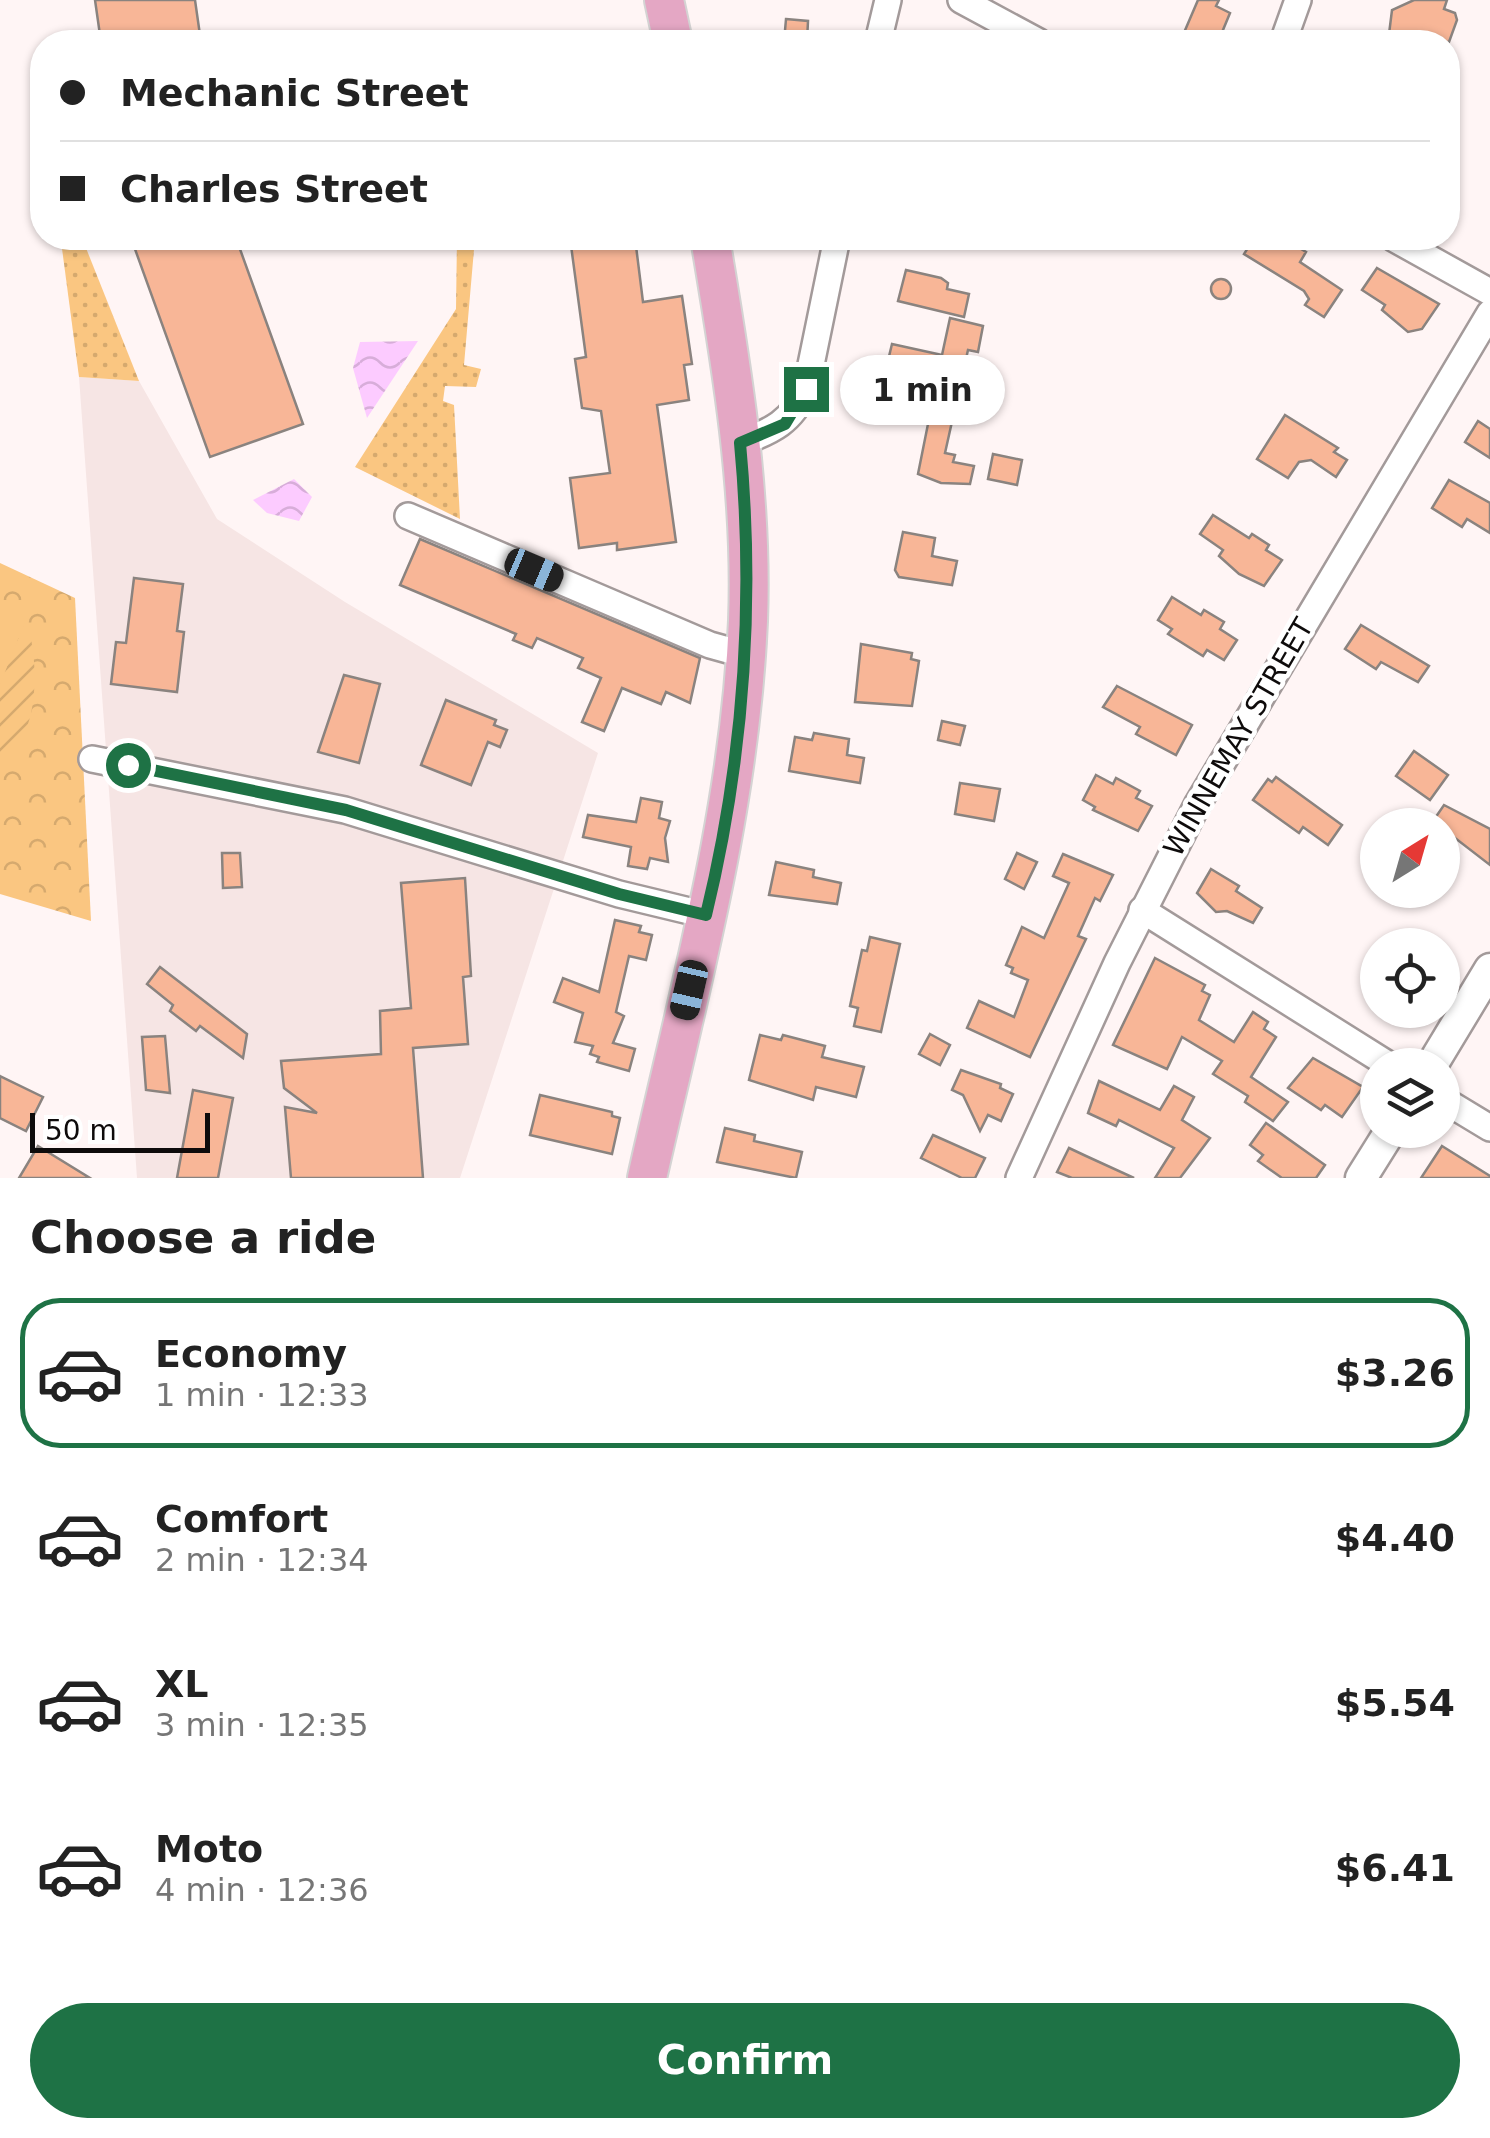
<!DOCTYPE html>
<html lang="en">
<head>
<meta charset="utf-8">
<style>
  :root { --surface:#fff; --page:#f6f6f6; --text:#222; --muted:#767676; --line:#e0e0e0; --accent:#1e7245 }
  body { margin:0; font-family:"DejaVu Sans",sans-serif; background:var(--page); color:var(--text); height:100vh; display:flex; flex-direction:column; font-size:38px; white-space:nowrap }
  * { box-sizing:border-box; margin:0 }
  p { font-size:32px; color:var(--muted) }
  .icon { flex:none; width:55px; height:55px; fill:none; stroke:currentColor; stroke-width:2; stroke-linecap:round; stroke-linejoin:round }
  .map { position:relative; height:1178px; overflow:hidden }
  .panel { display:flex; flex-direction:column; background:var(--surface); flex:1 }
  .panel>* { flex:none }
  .hud { position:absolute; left:30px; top:30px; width:1430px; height:220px; border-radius:40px; box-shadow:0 2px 8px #0004; display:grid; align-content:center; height:220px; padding:0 30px; background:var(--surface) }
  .needle { width:65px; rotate:37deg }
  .fabs { position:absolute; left:1360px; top:808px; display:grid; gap:20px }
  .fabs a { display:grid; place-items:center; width:100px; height:100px; border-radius:50%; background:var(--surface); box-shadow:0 2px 8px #0004; font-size:50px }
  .scale { position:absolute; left:30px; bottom:25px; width:180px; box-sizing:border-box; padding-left:10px; border:5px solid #0e0b0b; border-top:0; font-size:28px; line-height:35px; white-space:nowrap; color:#0e0b0b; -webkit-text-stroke:8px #fff; paint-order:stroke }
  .end { position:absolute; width:45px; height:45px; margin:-22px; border:12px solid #1e7245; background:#fff; box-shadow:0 0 0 5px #fff }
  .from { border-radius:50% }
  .bubble { position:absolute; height:70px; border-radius:35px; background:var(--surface); box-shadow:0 2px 8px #0004; font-size:32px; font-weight:600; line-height:70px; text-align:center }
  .car { position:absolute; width:30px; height:60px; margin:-30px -15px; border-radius:12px; box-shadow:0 0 8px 2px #0007; background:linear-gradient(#222 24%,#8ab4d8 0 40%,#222 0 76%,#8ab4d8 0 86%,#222 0) }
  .hud b { display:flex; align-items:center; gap:35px; height:95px; font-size:38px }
  .hud b+b { border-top:2px solid var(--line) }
  .hud i { width:25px; height:25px; background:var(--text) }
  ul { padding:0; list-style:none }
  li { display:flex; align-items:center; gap:30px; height:150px; margin:0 20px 15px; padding:0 10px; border:5px solid transparent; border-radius:40px }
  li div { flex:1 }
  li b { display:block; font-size:38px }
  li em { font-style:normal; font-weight:600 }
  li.active { border-color:var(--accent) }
  li>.icon { width:90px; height:90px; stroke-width:1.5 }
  h2 { padding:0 30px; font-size:45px; line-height:120px }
  .cta { display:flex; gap:20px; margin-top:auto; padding:20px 30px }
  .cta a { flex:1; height:115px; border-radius:60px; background:var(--accent); color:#fff; font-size:40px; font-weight:600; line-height:115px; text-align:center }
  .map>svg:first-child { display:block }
  .built { fill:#f6e5e4 }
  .grass { fill:url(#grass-dots) }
  .park { fill:url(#park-crowns) }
  .garden { fill:url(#garden-furrows) }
  .pitch { fill:#fac681 }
  .water { fill:url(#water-waves) }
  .building { fill:#f8b697; stroke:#8a837f; stroke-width:2.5 }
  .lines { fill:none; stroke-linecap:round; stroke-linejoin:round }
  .minor-casing { stroke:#a39a9a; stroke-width:30 }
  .tertiary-casing { stroke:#a39a9a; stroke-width:35 }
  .primary-casing { stroke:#d4d3d3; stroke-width:42 }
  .minor { stroke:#fff; stroke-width:25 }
  .tertiary { stroke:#fff; stroke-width:30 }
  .primary { stroke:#e4a7c4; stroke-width:38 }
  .route { stroke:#1e7245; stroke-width:12 }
  .labels { text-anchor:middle; stroke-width:9; stroke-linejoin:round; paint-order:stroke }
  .street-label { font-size:28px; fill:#0e0b0b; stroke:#fff }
</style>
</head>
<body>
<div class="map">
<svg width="1490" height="1178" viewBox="0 0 1490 1178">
  <defs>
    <pattern id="grass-dots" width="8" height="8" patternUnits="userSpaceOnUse" patternTransform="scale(2.5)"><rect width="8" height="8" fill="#fac681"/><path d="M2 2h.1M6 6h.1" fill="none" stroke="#d5a96e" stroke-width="1.8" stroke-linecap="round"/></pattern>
    <pattern id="park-crowns" width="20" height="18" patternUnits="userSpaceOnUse" patternTransform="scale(2.5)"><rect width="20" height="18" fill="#fac681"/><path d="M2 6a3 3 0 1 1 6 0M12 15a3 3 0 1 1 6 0" fill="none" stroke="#d5a96e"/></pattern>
    <pattern id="garden-furrows" width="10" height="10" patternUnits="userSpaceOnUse" patternTransform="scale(2.5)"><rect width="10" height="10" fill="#fac681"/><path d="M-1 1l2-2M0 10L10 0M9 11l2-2" fill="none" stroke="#d5a96e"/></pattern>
    <pattern id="water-waves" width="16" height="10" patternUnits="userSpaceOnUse" patternTransform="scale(2.5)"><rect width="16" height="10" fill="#fccbff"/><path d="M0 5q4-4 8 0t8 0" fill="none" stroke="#d7add9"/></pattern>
  </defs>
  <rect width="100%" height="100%" fill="#fff5f5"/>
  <polygon class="built" points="79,377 139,381 217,519 345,602 598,753 460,1178 137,1178"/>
  <g class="grass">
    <polygon points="82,238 139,381 79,377 61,241"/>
    <polygon points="457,238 475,238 464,365 481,369 476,387 445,386 443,401 454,405 460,519 355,467 456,309"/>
  </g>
  <polygon class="park" points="0,563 75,598 91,921 0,894"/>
  <path class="garden" d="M18,639H31C38,675 38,741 0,760V684Z"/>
  <polygon class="pitch" points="0,602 20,612 25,622 0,684"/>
  <g class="water">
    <polygon points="418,341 367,418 353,368 360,342"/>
    <polygon points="294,479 312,497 299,521 267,513 253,500"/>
  </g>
  <g class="building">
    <polygon points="95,0 195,0 201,42 101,42"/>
    <polygon points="1198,0 1219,0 1216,6 1230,13 1218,42 1180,42"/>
    <polygon points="1414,0 1447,0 1444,9 1455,13 1457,20 1449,42 1388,42 1392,10"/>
    <polygon points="786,19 808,21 807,42 784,42"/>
    <polygon points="131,238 236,238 303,424 210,457"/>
    <polygon points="570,238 635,238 643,302 682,296 692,364 684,365 689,400 657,405 676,542 617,550 617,543 579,548 570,478 610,473 601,411 582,408 575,359 586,357"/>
    <polygon points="1254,238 1283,238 1306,252 1300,262 1342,290 1324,317 1305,305 1309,299 1304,291 1244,254"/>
    <polygon points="1377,268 1439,304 1422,329 1408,332 1382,310 1385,305 1362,290"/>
    <polygon points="906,270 941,278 948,283 947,289 969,294 964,317 898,301"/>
    <circle cx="1221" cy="289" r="10"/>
    <polygon points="950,318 983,326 978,352 968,350 945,453 955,455 953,462 974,466 970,484 941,483 918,474 929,419 915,416 923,382 885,373 892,344 942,355"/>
    <polygon points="1285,415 1338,448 1334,452 1347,460 1336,477 1311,460 1299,462 1288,478 1257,459"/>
    <polygon points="1478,421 1490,429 1490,458 1465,442"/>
    <polygon points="993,454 1022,460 1017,485 988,479"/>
    <polygon points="1449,480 1490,503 1490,533 1467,519 1462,527 1432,508"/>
    <polygon points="1213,515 1249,538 1252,534 1269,545 1266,550 1282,560 1264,586 1239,574 1219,556 1223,550 1200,534"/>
    <polygon points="903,532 935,538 932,556 957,561 952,585 899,577 895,570"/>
    <polygon points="420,539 700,658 690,703 666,692 661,704 622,688 604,731 582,722 601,678 578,668 583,658 537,638 532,648 513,640 516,634 400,585"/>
    <polygon points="134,578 183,584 177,631 184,632 177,692 111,684 116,642 126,643"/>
    <polygon points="1172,597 1201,615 1204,610 1224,622 1220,629 1237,640 1224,660 1207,650 1203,656 1168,634 1172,629 1158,620"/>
    <polygon points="1361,625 1429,666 1418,682 1381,662 1376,669 1345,649"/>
    <polygon points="861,644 912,653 911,659 919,661 912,706 855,702"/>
    <polygon points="344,675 380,684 359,763 318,752"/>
    <polygon points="1117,686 1192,725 1176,755 1136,734 1140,727 1103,707"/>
    <polygon points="446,700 496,720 494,725 507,730 500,747 488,742 471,785 421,765"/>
    <polygon points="942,721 965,726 960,745 938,740"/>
    <polygon points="814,733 849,739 847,755 864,758 860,783 789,771 795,737 812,740"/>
    <polygon points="1414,751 1448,775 1430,800 1396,776"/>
    <polygon points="1096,775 1113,784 1116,778 1140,791 1136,798 1152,806 1138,831 1093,810 1095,807 1083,800"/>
    <polygon points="1276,777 1342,825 1328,845 1303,827 1299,833 1253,800 1268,779 1272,782"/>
    <polygon points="960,783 1000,789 994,821 955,814"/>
    <polygon points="641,798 662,802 659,818 670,821 665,838 668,862 650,858 647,869 628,866 631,847 583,837 588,815 636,822"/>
    <polygon points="1444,805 1490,829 1490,865 1433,821"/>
    <polygon points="222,853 240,853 242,887 223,888"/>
    <polygon points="1017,853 1037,862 1024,889 1005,879"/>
    <polygon points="1063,854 1113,875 1100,901 1095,898 1078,936 1086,939 1030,1057 967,1028 979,1001 1014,1017 1028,980 1011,973 1013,968 1006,965 1022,927 1044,938 1069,883 1053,876"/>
    <polygon points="776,862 814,870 813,877 841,883 837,904 769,895"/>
    <polygon points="1211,869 1239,886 1236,891 1262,908 1253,923 1227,911 1216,912 1197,893"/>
    <polygon points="465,878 471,976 463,977 468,1044 413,1048 423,1178 291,1178 285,1107 317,1113 284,1088 281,1061 381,1054 380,1011 411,1008 401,883"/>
    <polygon points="615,920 641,926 639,932 652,935 646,960 629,956 616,1012 624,1016 613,1043 635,1049 629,1071 597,1062 599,1057 590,1054 593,1046 575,1042 583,1013 554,1002 563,978 599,992"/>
    <polygon points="870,937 900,944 881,1032 854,1026 858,1008 850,1006 862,950 867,951"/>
    <polygon points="1155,958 1205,985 1202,991 1210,995 1199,1020 1234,1042 1253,1012 1268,1022 1264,1029 1276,1037 1251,1077 1288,1102 1273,1121 1245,1102 1248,1096 1213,1074 1222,1061 1182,1037 1167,1069 1113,1045"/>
    <polygon points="160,967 247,1034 243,1058 200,1026 196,1031 170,1011 173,1005 147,984"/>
    <polygon points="930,1034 950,1045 940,1065 919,1054"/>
    <polygon points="760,1035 781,1040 783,1035 825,1046 822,1057 864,1067 856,1097 816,1087 813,1100 749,1080"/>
    <polygon points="165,1036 170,1093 146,1090 142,1037"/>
    <polygon points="1313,1058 1363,1087 1342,1117 1325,1105 1321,1110 1288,1088"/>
    <polygon points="961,1070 1001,1084 1000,1088 1013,1094 1001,1121 988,1115 980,1131 963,1095 952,1090"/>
    <polygon points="0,1076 43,1097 26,1131 0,1118"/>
    <polygon points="1099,1081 1160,1110 1174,1086 1194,1097 1182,1120 1210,1138 1180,1178 1155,1178 1174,1148 1119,1120 1116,1126 1088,1113"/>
    <polygon points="193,1090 233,1098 218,1178 177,1178"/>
    <polygon points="540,1095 612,1112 612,1116 620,1118 612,1154 530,1135"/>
    <polygon points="1266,1123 1325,1165 1316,1178 1282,1178 1258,1161 1263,1155 1250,1145"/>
    <polygon points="725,1128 755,1135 754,1141 802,1152 796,1178 717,1162"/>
    <polygon points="933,1135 985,1158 975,1178 962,1178 921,1158"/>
    <polygon points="38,1146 90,1178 19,1178"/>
    <polygon points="1442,1146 1490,1176 1490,1178 1421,1178"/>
    <polygon points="1069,1148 1086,1156 1134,1178 1072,1178 1057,1172"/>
  </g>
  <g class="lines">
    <defs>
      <g id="minor">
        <polyline points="961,0 1039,42"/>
        <polyline points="878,42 888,0"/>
        <polyline points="1283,42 1298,0"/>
        <polyline points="1393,238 1490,292"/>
        <path d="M740,443C772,431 792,422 806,389L837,238"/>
        <polyline points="408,516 710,645 746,655"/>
        <polyline points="92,759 345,810 619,894 706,915"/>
        <polyline points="1142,910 1389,1065"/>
        <polyline points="1442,1099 1490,1128"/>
        <polyline points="1019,1178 1117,963 1197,805 1490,313"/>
      </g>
      <g id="tertiary">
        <polyline points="1432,1065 1490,969"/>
        <polyline points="1361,1178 1391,1130"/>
      </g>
      <g id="primary">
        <polyline points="664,0 673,42"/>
        <path d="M647,1178C688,994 740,810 748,621C753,493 731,363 710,238"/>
      </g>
    </defs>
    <use href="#minor" class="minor-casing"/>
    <use href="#tertiary" class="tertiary-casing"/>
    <use href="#primary" class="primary-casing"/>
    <use href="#minor" class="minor"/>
    <use href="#tertiary" class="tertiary"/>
    <use href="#primary" class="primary"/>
  </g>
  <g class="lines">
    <path class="route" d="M128,765L346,810L619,894L706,915C744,759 755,603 740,443L785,424L806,389"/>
  </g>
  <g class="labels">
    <g class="street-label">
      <text transform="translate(1238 737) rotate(-60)" y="10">WINNEMAY STREET</text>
    </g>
  </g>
</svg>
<div class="fabs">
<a><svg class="needle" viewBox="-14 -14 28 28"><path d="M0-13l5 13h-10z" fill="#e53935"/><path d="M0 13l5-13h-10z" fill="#767676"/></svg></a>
<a><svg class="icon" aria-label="locate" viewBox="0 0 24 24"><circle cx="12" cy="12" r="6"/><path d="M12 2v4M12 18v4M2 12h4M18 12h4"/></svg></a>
<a><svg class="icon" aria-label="layers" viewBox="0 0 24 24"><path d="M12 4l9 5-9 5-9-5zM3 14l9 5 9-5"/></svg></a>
</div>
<div class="scale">50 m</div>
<i class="end from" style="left:128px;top:765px"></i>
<i class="end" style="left:806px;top:389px"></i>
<div class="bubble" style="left:840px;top:355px;width:165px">1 min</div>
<i class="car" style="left:534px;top:570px;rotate:113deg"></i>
<i class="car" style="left:689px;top:990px;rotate:193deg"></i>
<div class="hud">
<b><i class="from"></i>Mechanic Street</b>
<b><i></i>Charles Street</b>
</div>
</div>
<section class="panel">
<h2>Choose a ride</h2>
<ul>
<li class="active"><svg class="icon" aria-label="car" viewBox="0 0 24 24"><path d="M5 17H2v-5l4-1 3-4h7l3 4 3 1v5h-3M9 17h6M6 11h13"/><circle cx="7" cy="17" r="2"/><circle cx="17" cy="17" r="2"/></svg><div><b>Economy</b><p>1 min · 12:33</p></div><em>$3.26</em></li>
<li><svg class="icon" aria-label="car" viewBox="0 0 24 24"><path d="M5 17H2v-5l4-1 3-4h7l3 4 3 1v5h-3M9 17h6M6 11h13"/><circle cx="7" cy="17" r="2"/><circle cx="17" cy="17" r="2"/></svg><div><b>Comfort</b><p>2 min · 12:34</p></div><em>$4.40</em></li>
<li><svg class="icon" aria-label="car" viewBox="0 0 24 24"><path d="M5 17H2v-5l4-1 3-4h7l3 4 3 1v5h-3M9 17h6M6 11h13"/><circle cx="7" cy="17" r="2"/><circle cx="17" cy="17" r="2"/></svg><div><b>XL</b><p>3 min · 12:35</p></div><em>$5.54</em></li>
<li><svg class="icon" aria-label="car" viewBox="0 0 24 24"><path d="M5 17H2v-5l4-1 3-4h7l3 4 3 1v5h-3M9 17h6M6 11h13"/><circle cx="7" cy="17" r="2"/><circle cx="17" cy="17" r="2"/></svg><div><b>Moto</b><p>4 min · 12:36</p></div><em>$6.41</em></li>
</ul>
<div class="cta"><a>Confirm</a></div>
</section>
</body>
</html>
